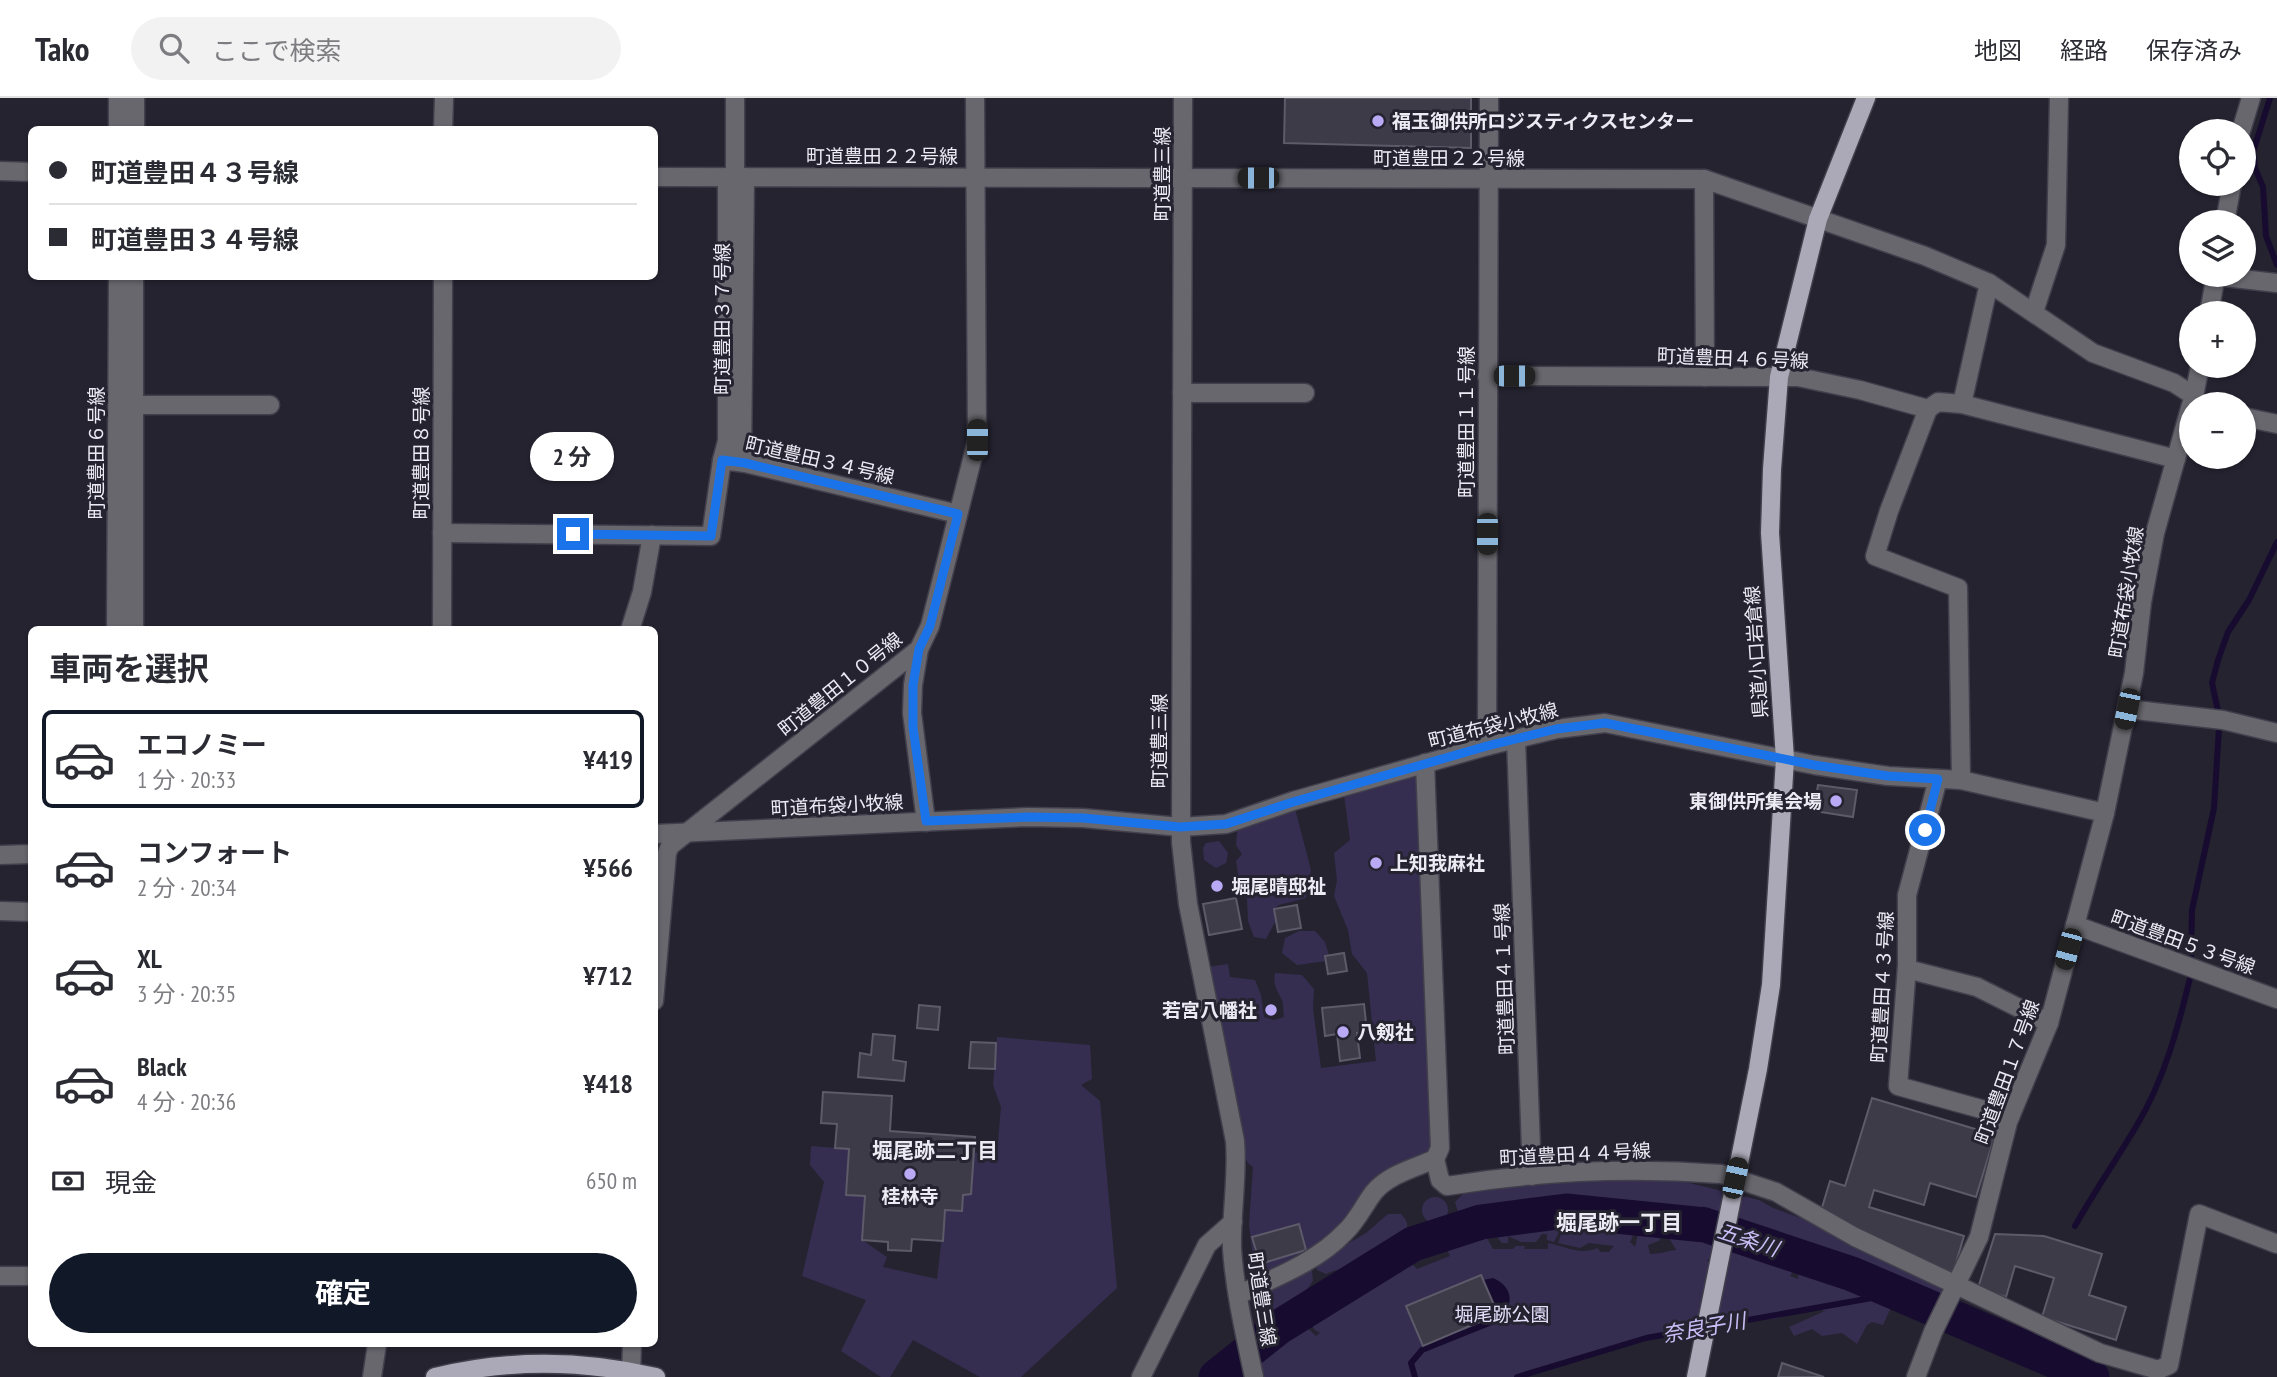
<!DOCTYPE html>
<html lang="ja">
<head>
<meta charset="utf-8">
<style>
  :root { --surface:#fff; --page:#f2f2f3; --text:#2b2b33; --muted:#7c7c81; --line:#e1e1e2; --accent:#111827 }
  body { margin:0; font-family:"PT Sans Narrow","Noto Sans JP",sans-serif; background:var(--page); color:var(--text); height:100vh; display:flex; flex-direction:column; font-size:26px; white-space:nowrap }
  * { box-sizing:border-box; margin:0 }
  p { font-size:23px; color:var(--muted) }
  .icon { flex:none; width:38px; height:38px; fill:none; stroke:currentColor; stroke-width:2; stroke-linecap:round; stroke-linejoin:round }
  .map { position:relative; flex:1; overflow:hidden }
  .sheet { position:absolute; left:28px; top:528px; width:630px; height:721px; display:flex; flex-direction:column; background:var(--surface); border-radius:10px; box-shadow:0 2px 5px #0004 }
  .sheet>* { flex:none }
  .hud { position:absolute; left:28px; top:28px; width:630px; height:154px; border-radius:10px; box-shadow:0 2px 5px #0004; display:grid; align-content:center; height:154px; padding:0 21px; background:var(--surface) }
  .buttons { position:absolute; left:2179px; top:21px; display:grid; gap:14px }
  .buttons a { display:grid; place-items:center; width:77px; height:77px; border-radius:50%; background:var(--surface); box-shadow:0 2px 5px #0004; font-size:35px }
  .end { position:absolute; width:32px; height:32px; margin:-16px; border:9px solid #1a73e8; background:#fff; box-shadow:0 0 0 4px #fff }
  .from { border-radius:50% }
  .bubble { position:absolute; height:49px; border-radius:24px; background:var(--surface); box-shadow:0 2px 5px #0004; font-size:23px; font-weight:700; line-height:49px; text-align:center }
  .car { position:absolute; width:21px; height:42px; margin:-21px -10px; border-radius:9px; box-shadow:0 0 5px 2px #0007; background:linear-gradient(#222 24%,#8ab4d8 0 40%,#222 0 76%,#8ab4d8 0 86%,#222 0) }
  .hud b { display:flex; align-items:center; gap:24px; height:66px; font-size:26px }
  .hud b+b { border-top:2px solid var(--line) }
  .hud i { width:18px; height:18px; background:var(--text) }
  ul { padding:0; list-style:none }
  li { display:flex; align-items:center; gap:21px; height:98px; margin:0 14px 10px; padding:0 7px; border:4px solid transparent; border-radius:10px }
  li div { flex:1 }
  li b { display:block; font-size:26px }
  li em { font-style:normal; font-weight:700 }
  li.active { border-color:var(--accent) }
  li>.icon { width:63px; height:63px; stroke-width:1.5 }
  h2 { padding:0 21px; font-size:32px; line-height:84px }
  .pay { display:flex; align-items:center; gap:18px; height:77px; padding:0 21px; font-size:26px }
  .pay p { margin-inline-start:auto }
  .cta { display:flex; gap:14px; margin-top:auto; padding:14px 21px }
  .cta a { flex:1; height:80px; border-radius:42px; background:var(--accent); color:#fff; font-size:28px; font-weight:700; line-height:80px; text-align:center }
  header { display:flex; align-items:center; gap:42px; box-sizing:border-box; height:98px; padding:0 35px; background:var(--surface); border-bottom:2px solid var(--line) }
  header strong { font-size:33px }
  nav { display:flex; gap:38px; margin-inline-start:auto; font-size:24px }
  .search { width:490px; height:63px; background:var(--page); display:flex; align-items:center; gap:18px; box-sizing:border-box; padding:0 24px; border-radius:38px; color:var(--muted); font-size:26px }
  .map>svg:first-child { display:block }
  .green { fill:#362e51 }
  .water { fill:#170c2f }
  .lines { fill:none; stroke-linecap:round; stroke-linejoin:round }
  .stream { stroke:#170c2f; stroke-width:6 }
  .river { stroke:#170c2f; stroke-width:35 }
  .building { fill:#3e3b49; stroke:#5d5a69; stroke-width:2 }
  .minor-casing { stroke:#413f4b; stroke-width:21 }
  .major-casing { stroke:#413f4b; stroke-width:21 }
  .minor { stroke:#68676e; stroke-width:18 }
  .major { stroke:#aba9b7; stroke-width:18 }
  .route { stroke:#1a73e8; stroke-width:9 }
  .poi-dot { fill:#baaaf6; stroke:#252330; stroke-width:2.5 }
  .labels { text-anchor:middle; stroke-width:6; stroke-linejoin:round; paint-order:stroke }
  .poi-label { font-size:19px; font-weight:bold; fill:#ecebf4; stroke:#252330; text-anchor:start }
  .street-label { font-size:19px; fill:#ecebf4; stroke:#252330 }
  .park-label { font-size:19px; fill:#e4e0fc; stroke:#252330 }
  .neighbourhood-label { font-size:21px; font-weight:bold; fill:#ecebf4; stroke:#252330 }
  .water-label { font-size:21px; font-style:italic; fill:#c8bdf5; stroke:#252330 }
</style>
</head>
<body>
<header>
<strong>Tako</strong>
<div class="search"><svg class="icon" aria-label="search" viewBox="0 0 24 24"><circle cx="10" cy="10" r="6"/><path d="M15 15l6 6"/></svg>ここで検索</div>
<nav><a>地図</a><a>経路</a><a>保存済み</a></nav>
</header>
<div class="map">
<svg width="2277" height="1279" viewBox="0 0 2277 1279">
  <rect width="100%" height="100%" fill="#252330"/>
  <g class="green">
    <path d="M1425,665L1433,1046L1427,1055L1384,1073L1369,1086L1338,1131L1291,1168L1255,1177L1249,1126L1253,1069L1248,1065L1235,1043L1200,870L1228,866L1230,879L1255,882L1261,897L1264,919L1274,922L1284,919C1283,913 1284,905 1281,900C1276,891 1273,886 1275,875L1302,877L1314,891L1313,911L1321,970L1376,963L1367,875L1352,856L1348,832L1334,798L1337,782L1334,755L1350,742L1343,689Z"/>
    <polygon points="1293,703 1311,772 1306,800 1279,807 1274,811 1276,822 1266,841 1254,839 1248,823 1247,801 1235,793 1238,776 1236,763 1242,756 1236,747 1238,722"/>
    <polygon points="1219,743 1228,755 1226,765 1216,770 1204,762 1203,750 1206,745"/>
    <polygon points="1299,833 1315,833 1325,844 1329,857 1325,858 1326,863 1297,867 1282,855 1285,840"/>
    <polygon points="997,939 1090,947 1092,981 1081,987 1100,1003 1117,1190 1021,1279 980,1279 913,1242 890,1279 881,1279 841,1253 866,1202 802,1178 824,1084 810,1067 811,1048 849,1051 846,1096 865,1098 862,1142 887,1159 883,1169 937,1181 945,1112 962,1113 963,1097 971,1095 974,1055 997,1055 1001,1009 993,987"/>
    <path d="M1636,1077L1659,1082H1677L1759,1102L1773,1110L1803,1121L1945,1191L1943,1200L1931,1209L1917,1200H1897L1876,1182H1856L1833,1174L1813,1157L1765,1139L1755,1127H1731L1704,1108L1697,1113L1674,1115L1671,1108C1651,1113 1632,1116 1612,1108L1607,1113L1575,1106L1564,1109L1543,1105L1536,1112L1524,1106C1513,1115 1503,1115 1490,1108L1489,1115L1467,1120L1458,1114L1455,1104L1473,1086Z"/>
    <circle cx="1435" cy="1112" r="13"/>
    <path d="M1388,1116H1401C1424,1139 1378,1150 1363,1157L1360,1166C1348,1171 1338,1170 1326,1176L1317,1172V1164L1366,1135Z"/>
    <path d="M1641,1116L1649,1117L1654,1125L1663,1132L1659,1143L1648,1147L1650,1156C1660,1156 1666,1153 1676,1152L1668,1138L1669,1129C1691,1128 1707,1127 1719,1147L1707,1163L1717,1164L1721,1140C1753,1141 1775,1142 1795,1170L1790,1178L1798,1181L1799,1172L1816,1170L1830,1177L1850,1182L1852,1188L1869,1187L1893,1205L1883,1227L1872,1224L1867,1227L1857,1246L1842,1235L1822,1238L1812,1231L1794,1238L1789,1229L1825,1213C1809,1208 1798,1215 1783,1219C1773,1222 1757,1221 1745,1223C1701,1231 1656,1238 1612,1251L1611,1254L1587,1258L1585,1262L1580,1260L1517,1279H1260L1259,1261L1265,1248L1280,1244L1288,1228L1299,1222L1316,1238L1320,1235L1315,1232L1307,1221L1314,1214L1328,1213C1336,1201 1337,1205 1346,1198C1358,1187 1362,1175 1381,1178L1391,1166L1413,1167L1417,1171L1450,1158L1444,1145L1465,1133L1471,1124L1484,1120L1493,1125L1501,1117L1547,1129L1552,1121L1562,1128L1554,1144L1547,1142V1136H1542L1536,1144H1521L1508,1138V1145H1502L1496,1138L1499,1132L1493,1129L1484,1135L1493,1151H1513L1516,1148H1525L1524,1151H1548V1145C1564,1148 1581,1158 1597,1150L1601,1154H1609L1614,1148L1589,1145L1580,1150L1558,1145L1566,1122L1588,1120L1627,1124L1625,1131L1633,1138L1630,1144L1635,1149L1638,1136L1632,1127Z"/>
    <polygon points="1304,1171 1312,1173 1313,1183 1301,1199 1292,1200 1286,1215 1274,1218 1260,1214 1259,1200"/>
  </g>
  <path class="water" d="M1493,1180C1513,1188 1515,1208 1499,1221L1483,1182Z"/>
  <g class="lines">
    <g class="stream">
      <polyline points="2270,0 2253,54 2255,70 2263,89 2266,138 2277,167"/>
      <polyline points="2218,613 2212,585 2218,562 2228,534 2249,502 2277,444"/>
      <polyline points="2191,863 2192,812 2214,710 2219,630"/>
      <path d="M2075,1128C2094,1094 2117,1061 2137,1027C2164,982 2178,930 2190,880"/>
      <polyline points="1415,1279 1411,1265 1422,1252 1499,1221"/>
      <polyline points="1517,1279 1646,1240 1894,1196"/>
    </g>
    <polyline class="river" points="1216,1279 1279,1229 1413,1146 1481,1124 1566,1113 1705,1127 1852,1176 2092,1279"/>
  </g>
  <g class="building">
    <polygon points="1285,0 1471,0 1471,50 1284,45"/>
    <polygon points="1818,687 1857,692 1853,719 1814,713"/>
    <polygon points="1236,800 1242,831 1209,837 1203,806"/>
    <polygon points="1297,807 1301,830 1278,834 1274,811"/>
    <polygon points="1344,855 1347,873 1328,876 1325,858"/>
    <polygon points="1364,906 1367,934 1357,935 1360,960 1340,963 1337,936 1325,938 1322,910"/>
    <polygon points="919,907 940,909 938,932 917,930"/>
    <polygon points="873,936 895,938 893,962 906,964 904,983 858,979 860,955 871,957"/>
    <polygon points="971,944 996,945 995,971 969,970"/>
    <polygon points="823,994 892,998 890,1033 975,1039 971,1096 963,1097 962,1113 945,1112 943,1143 912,1141 911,1153 888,1152 888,1144 862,1142 865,1098 846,1097 849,1051 835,1050 837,1026 821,1025"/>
    <polygon points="1872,1000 1995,1037 1976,1099 1930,1085 1924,1107 1874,1092 1869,1109 1964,1138 1953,1175 1820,1116 1830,1083 1845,1088"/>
    <polygon points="1299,1126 1306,1152 1260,1166 1252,1139"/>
    <polygon points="1995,1136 2044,1138 2102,1156 2089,1197 2126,1209 2116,1242 2042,1219 2054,1180 2015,1168 2006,1199 1978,1190"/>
    <polygon points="1481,1177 1498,1216 1423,1248 1406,1208"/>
    <polygon points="1782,1265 1824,1279 1778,1279"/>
  </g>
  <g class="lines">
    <defs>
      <g id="minor">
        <path d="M1183,0L1181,744L1188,806L1235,1043C1238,1079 1231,1114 1232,1151C1235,1194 1245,1237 1254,1279"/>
        <polyline points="118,32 118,0"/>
        <polyline points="135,32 135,0"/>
        <polyline points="443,32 444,0"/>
        <polyline points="2241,33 2251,0"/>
        <polyline points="0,73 32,74"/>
        <polyline points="654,79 1704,81 1925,158 1989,185 2093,255 2174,285 2194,298 2200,268"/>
        <polyline points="735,79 735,0"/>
        <polyline points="1704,81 1705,279"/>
        <polyline points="2225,124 2232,86"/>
        <polyline points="2216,178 2277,185"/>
        <polyline points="2034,214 2056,147 2059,0"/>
        <polyline points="2209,215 2216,177"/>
        <polyline points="1487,278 1798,279 1860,292 1928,311 1938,304 1962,306 2176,361"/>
        <polyline points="1182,295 1305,295"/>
        <polyline points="1962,306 1989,185"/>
        <polyline points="134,307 270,307"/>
        <polyline points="1928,311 1889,413 1875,458 1958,490 1961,682"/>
        <polyline points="2244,319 2277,326"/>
        <polyline points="722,362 727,343 727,79"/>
        <polyline points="742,364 745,79"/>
        <polyline points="442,435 711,438 722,362 745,365 958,416"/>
        <polyline points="116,532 118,178"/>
        <polyline points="134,532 134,178"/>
        <polyline points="442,532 443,178"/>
        <polyline points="630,532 642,494 652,437"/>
        <polyline points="919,551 913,587 912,615 926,724"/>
        <polyline points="2127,611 2223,622 2277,635"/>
        <polyline points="1516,641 1532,1078"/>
        <polyline points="1487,648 1489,0"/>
        <polyline points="1425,665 1440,1050 1435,1061"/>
        <polyline points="1938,681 1907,797 1907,868 1898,988 2010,1019"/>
        <polyline points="654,736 1028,719 1083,720 1180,729 1226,726 1293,703 1487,648 1557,631 1605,625 1814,667 1888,678 1961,682 2105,715 2134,575 2142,504 2155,435 2191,307"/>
        <polyline points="0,757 32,756"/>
        <polyline points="0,813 32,814"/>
        <polyline points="2075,827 2277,901"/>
        <polyline points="1907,871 1977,889 2049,925"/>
        <polyline points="654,903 667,755 670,748 919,551 930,528 977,342 975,0"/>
        <polyline points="0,1178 32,1178"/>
        <path d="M1238,1197C1274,1180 1317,1164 1345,1134C1357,1123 1364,1107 1374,1094C1389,1076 1415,1070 1435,1061L1440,1082L1447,1088C1539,1073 1628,1069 1721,1076L1776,1094L1855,1139L2100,1255L2158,1272L2169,1267L2199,1116L2277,1146"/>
        <polyline points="372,1279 377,1246"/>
        <polyline points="631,1279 632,1246"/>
        <polyline points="1141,1279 1207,1147 1233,1124"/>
        <polyline points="1916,1279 1933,1234 1979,1139 2008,1024 2049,925 2105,715"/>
      </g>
      <g id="major">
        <path d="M435,1279C508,1261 583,1262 656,1279"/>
        <polyline points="1696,1279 1758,971 1771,887 1785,661 1770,435 1772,371 1779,279 1818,121 1866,0"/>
      </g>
    </defs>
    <use href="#minor" class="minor-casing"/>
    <use href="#major" class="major-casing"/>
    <use href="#minor" class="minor"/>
    <use href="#major" class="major"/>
  </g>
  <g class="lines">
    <polyline class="route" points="573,436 711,438 722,362 745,365 958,416 930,528 919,551 913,587 913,629 926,723 1028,719 1083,720 1180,729 1226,726 1293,704 1487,648 1556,631 1605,625 1814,667 1888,678 1938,681 1925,732"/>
  </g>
  <g class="poi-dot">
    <circle cx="1378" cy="23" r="7"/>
    <circle cx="1836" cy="703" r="7"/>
    <circle cx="1376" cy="765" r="7"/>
    <circle cx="1217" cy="788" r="7"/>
    <circle cx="1271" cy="912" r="7"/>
    <circle cx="1343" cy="934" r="7"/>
    <circle cx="910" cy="1076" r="7"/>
  </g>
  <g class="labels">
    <g class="poi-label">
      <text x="1392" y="30">福玉御供所ロジスティクスセンター</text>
      <text x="1822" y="710" text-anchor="end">東御供所集会場</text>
      <text x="1390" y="772">上知我麻社</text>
      <text x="1231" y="795">堀尾晴邸祉</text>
      <text x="1257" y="919" text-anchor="end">若宮八幡社</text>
      <text x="1357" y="941">八剱社</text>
      <text x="910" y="1105" text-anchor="middle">桂林寺</text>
    </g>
    <g class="street-label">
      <text x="882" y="65">町道豊田２２号線</text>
      <text x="1449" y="67">町道豊田２２号線</text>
      <text transform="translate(1162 76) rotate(-90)" y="7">町道豊三線</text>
      <text transform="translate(722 221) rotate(-90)" y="7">町道豊田３７号線</text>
      <text transform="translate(1733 260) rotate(2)" y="7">町道豊田４６号線</text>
      <text transform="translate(1466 324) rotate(-90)" y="7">町道豊田１１号線</text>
      <text transform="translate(96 355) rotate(-90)" y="7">町道豊田６号線</text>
      <text transform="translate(421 355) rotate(-90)" y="7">町道豊田８号線</text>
      <text transform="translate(820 362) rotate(13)" y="7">町道豊田３４号線</text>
      <text transform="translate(2126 494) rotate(-81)" y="7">町道布袋小牧線</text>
      <text transform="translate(1756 554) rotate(-94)" y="7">県道小口岩倉線</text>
      <text transform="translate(840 586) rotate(-39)" y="7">町道豊田１０号線</text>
      <text transform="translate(1493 627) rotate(-14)" y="7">町道布袋小牧線</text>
      <text transform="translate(1159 643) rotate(-90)" y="7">町道豊三線</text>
      <text transform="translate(837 707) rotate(-3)" y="7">町道布袋小牧線</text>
      <text transform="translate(2183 844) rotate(20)" y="7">町道豊田５３号線</text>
      <text transform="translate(1504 881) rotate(-92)" y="7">町道豊田４１号線</text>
      <text transform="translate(1882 889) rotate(-87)" y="7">町道豊田４３号線</text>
      <text transform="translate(2007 974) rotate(-70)" y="7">町道豊田１７号線</text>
      <text transform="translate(1575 1056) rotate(-3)" y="7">町道豊田４４号線</text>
      <text transform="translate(1262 1201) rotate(81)" y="7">町道豊三線</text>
    </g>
    <g class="park-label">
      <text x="1502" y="1223">堀尾跡公園</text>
    </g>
    <g class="neighbourhood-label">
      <text x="935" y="1060">堀尾跡二丁目</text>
      <text x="1619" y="1132">堀尾跡一丁目</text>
    </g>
    <g class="water-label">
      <text transform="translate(1748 1142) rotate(18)" y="7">五条川</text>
      <text transform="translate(1704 1230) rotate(-10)" y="7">奈良子川</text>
    </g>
  </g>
</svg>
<div class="buttons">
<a><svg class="icon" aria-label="locate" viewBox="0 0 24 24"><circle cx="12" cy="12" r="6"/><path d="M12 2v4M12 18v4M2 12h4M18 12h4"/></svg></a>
<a><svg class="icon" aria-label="layers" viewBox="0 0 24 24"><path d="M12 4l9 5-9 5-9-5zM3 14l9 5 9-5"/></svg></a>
<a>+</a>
<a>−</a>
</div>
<i class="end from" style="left:1925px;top:732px"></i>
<i class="end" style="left:573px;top:436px"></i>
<div class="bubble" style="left:530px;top:334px;width:84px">2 分</div>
<i class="car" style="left:1258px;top:80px;rotate:270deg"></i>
<i class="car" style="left:1514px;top:278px;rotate:90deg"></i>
<i class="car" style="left:977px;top:342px;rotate:0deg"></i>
<i class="car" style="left:1487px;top:436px;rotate:180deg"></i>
<i class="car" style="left:2127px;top:611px;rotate:192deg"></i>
<i class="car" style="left:2068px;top:851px;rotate:195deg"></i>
<i class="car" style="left:1735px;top:1080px;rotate:12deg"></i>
<div class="hud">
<b><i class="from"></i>町道豊田４３号線</b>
<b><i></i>町道豊田３４号線</b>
</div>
<section class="sheet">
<h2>車両を選択</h2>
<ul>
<li class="active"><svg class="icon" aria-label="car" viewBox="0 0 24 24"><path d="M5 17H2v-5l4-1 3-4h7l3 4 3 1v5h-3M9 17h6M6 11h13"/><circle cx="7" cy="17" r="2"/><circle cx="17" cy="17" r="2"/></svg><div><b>エコノミー</b><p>1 分 · 20:33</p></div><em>¥419</em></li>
<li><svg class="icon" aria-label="car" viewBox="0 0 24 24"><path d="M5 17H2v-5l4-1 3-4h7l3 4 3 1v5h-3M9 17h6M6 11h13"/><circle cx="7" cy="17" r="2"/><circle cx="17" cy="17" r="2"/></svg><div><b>コンフォート</b><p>2 分 · 20:34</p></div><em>¥566</em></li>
<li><svg class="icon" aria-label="car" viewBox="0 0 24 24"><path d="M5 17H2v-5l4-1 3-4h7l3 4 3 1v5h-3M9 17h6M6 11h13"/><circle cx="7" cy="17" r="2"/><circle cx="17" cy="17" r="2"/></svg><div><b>XL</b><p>3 分 · 20:35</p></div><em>¥712</em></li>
<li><svg class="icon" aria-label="car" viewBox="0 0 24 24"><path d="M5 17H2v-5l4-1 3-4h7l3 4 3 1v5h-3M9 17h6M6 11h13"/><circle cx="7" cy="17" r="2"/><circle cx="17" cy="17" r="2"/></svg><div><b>Black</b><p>4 分 · 20:36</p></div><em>¥418</em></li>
</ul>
<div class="pay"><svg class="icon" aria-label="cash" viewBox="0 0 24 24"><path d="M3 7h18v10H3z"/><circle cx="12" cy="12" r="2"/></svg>現金<p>650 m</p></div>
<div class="cta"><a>確定</a></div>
</section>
</div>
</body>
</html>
